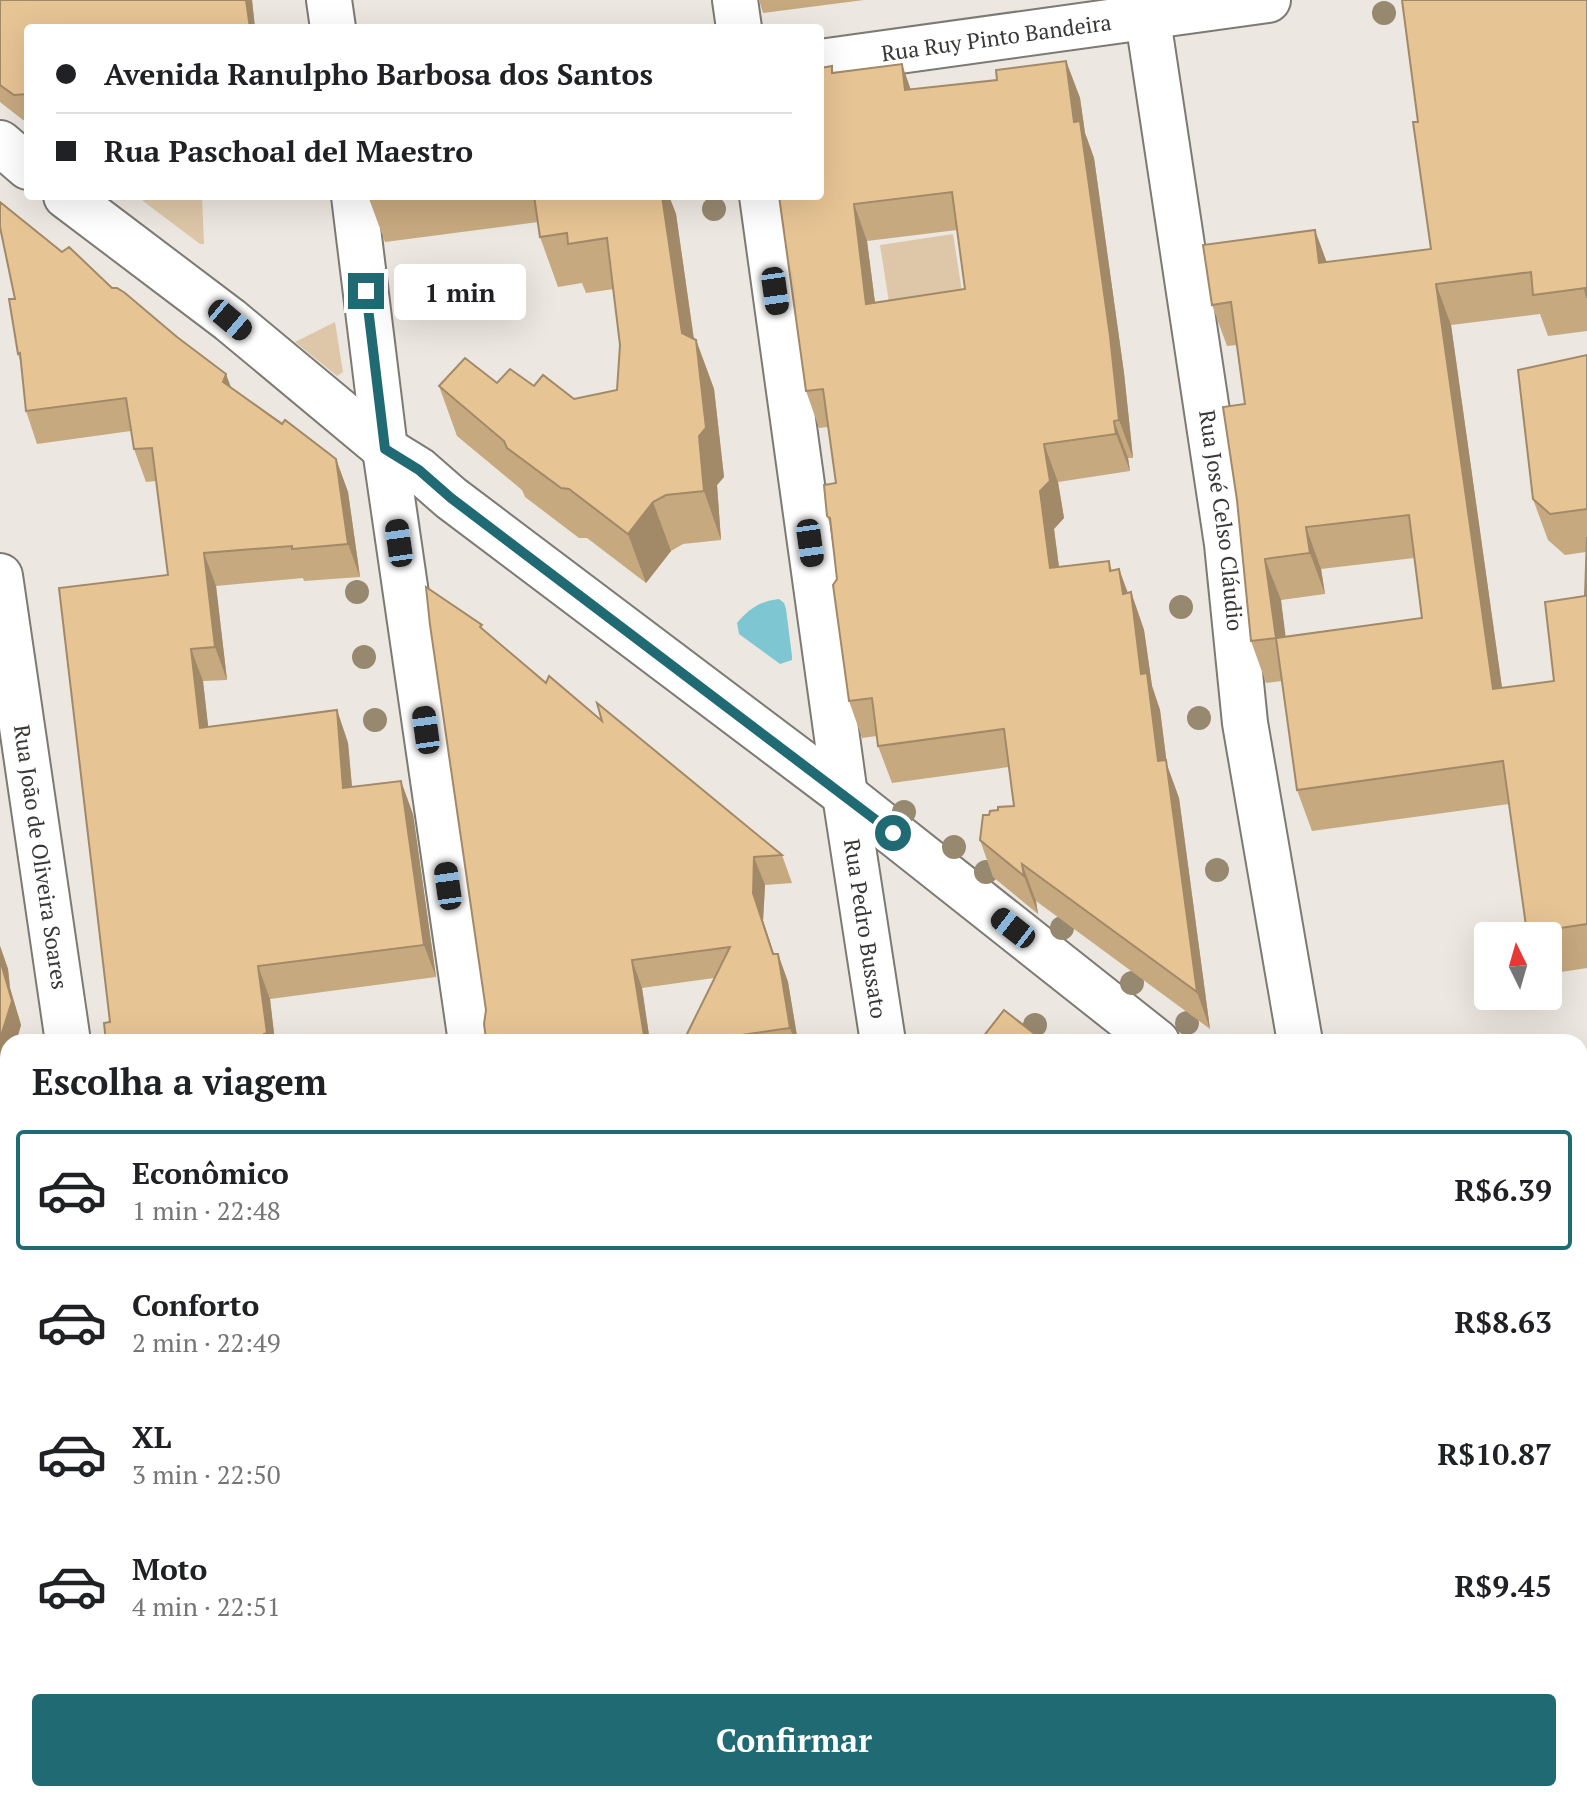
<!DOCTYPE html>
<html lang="pt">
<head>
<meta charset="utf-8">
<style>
  :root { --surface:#fff; --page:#f6f6f6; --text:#202124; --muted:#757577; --line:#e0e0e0; --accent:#206a74 }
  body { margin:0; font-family:"PT Serif",serif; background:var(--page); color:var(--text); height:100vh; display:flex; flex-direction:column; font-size:30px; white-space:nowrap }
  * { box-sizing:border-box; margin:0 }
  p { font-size:26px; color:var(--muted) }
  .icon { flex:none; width:44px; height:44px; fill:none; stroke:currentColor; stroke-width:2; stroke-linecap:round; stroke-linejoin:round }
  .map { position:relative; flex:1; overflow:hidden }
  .panel { position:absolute; left:0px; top:1034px; width:1588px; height:768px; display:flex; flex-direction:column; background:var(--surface); border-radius:24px 24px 0 0; box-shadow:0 8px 32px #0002 }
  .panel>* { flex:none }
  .banner { position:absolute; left:24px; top:24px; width:800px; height:176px; border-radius:8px; box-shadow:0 8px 32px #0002; display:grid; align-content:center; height:176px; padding:0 32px; background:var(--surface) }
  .needle { width:52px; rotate:355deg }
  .fabs { position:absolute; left:1474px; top:922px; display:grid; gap:16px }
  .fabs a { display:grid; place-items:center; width:88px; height:88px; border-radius:8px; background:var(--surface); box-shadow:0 8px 32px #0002; font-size:40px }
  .end { position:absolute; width:36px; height:36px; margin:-18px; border:10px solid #206a74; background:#fff; box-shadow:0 0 0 4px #fff }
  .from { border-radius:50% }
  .bubble { position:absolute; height:56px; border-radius:8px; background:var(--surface); box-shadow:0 8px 32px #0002; font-size:26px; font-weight:600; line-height:56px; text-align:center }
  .car { position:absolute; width:24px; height:48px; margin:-24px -12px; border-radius:10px; box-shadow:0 0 6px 2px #0007; background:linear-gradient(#222 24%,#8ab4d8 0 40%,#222 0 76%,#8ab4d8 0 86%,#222 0) }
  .banner b { display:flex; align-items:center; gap:28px; height:76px; font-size:30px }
  .banner b+b { border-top:2px solid var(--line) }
  .banner i { width:20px; height:20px; background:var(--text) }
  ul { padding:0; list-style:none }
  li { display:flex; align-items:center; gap:24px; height:120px; margin:0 16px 12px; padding:0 16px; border:4px solid transparent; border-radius:8px }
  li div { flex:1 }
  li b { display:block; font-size:30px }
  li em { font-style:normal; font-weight:600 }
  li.on { border-color:var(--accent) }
  li>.icon { width:72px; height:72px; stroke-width:1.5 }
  h2 { padding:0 32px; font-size:36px; line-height:96px }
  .primary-button { display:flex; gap:16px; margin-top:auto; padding:16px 32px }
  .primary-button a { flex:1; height:92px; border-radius:8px; background:var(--accent); color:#fff; font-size:32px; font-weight:600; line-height:92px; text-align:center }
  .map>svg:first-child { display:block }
  .green { fill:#dec7a8 }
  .water { fill:#7ec7d2 }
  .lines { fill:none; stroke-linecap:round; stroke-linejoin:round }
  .minor-casing { stroke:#7d7973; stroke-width:48 }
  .major-casing { stroke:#7d7973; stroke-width:48 }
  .minor { stroke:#fff; stroke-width:44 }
  .major { stroke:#fff; stroke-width:44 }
  .tree { fill:#978870 }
  .wall { fill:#c7a97f; fill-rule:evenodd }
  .shaded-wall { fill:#a28968 }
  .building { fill:#e7c494; stroke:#a28968; stroke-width:2; fill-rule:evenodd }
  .route { stroke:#206a74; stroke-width:10 }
  .labels { text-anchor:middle; stroke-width:7; stroke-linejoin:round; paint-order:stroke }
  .street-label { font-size:22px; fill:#3a3836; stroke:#ece7e0 }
</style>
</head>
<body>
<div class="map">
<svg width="1587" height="1802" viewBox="0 0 1587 1802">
  <rect width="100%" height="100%" fill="#ece7e0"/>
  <g class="green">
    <polygon points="140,196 202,196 204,244 200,244 143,201"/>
    <polygon points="953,234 963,298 890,309 880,245"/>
    <polygon points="335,322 343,372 337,376 295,342"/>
    <polygon points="1580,1066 1587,1066 1587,1436 1580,1383"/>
  </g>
  <path class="water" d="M779,599L784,603L786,609L792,656V660L780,664L739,634L737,623C749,609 760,601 779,599Z"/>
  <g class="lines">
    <defs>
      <g id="minor">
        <polyline points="329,0 333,28"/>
        <polyline points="735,0 739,28"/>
        <path id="s1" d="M1145,0L1227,544L1245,723L1300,1042"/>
        <path id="s2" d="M820,62L1268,0"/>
        <polyline points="0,143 28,167"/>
        <polyline points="66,196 230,320 385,449 419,470 451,498 845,795 1157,1042"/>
        <polyline points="354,196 385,449 471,1042"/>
        <path id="s3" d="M762,196L845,795L883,1042"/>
        <path id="s4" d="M0,576L68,1042"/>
        <polyline points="0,1155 8,1154"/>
      </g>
      <g id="major">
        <polyline points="1580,1583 1587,1580"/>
        <polyline points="1580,1672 1587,1669"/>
        <polyline points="998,1802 1019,1794"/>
        <polyline points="1251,1802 1271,1794"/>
      </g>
    </defs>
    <use href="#minor" class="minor-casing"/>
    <use href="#major" class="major-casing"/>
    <use href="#minor" class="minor"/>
    <use href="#major" class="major"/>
  </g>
  <g class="tree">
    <circle cx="1384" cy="13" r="12"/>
    <circle cx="714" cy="209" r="12"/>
    <circle cx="357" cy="592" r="12"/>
    <circle cx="1181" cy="607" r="12"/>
    <circle cx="364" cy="657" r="12"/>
    <circle cx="1199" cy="718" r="12"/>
    <circle cx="375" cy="720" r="12"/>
    <circle cx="904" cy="812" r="12"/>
    <circle cx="954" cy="847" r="12"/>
    <circle cx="1217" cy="870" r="12"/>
    <circle cx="986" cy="872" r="12"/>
    <circle cx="1062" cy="928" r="12"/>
    <circle cx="1132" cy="983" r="12"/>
    <circle cx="1187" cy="1023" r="12"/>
    <circle cx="1035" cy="1025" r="12"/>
  </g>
  <g class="wall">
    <polygon points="0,0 252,0 255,28 28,28 28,119 23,120 0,102"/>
    <polygon points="759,0 864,0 763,13"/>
    <path d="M1587,0V331L1548,336L1540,314L1451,325L1502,688L1554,681L1585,596L1586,552L1565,555L1548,540L1533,499L1587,355V968L1548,974V936H1528L1527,933L1509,804L1312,831L1297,790L1282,681L1266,683L1251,641L1245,404L1237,345L1227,346L1212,305L1327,262L1431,249L1418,122ZM1414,558L1422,618L1285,637L1281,600L1325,594L1321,569Z"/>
    <path d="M1066,61L1080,98L1085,133L1094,158L1124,373L1133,458H1128L1130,471L1058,482L1064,518L1054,529L1059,567L1109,561L1112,571L1119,569L1128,593L1131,592L1144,630L1152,686L1160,710L1167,765L1179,798L1210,1029L1036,901L1038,914L993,877L980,840L989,815L998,810L1014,806L1009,767L892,783L878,746L877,736L862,738L849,701L837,579L831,528L827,516L836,483L828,427L819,428L806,391L834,73L911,89L997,80ZM957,230L965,289L875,303L867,241Z"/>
    <polygon points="368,196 669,196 676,214 694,339 696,340 714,389 724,477 717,485 721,540 683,544 671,551 646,583 587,538 579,538 525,497 522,490 457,436 439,386 497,383 534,386 574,399 617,390 620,345 614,289 586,293 582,283 558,287 540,237 538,222 385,242"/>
    <polygon points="62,252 112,288 231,388 336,459 348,492 360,577 304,581 303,578 216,586 227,680 203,681 208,727 337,710 348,743 352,787 413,814 436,977 270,999 275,1042 106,1042 168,575 156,481 146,482 134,449 131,431 37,444 26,411 21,364 18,354 15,299"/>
    <polygon points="484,631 546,683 602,721 782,855 792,883 765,885 763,921 774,954 778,954 788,982 798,1042 683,1042 714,978 642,988 650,1042 487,1042 486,1039 486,1010"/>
    <polygon points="0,946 8,969 10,988 21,1025 16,1042 8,1042 8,1130 0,1130"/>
    <polygon points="0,1287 8,1346 8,1355 4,1355 8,1383 8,1433 0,1434"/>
    <polygon points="8,1494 8,1607 0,1608 0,1495"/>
    <polygon points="8,1659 8,1767 0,1768 0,1660"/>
    <polygon points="1587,1748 1587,1802 1546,1802 1543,1794 1580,1794"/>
    <polygon points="561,1794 767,1794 758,1795 759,1802 562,1802"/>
  </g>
  <g class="shaded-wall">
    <polygon points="246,0 252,0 255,28 250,28"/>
    <polygon points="1066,61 1080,98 1085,133 1094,158 1124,373 1133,458 1119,420"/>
    <polygon points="902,64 915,102 905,90"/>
    <polygon points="662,196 669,196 676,214 700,383 682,333"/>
    <polygon points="854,204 867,241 880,341 866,304"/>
    <polygon points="1315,230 1330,271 1319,263"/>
    <polygon points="1436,284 1451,325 1508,730 1493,689"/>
    <polygon points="696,340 714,389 724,477 717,485 721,540 704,491 699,436"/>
    <polygon points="226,374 238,406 223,382"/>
    <polygon points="1114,421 1128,458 1130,471 1116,434"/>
    <polygon points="1044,444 1058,482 1064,518 1054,529 1064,606 1050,568 1040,491"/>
    <polygon points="336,459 348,492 360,577 348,544"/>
    <polygon points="653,502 671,551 646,583 628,534"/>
    <polygon points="1306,527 1321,569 1325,594 1310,553"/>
    <polygon points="204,553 216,586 227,680 215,647"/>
    <polygon points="1265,559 1281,600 1291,679 1276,638"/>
    <polygon points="1119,569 1132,605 1131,592 1144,630 1152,686 1160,710 1167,765 1179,798 1210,1029 1197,992 1158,761 1141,674 1123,594"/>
    <polygon points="191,649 203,681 212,760 200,728"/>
    <polygon points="337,710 348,743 355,821 343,788"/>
    <polygon points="401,781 413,814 436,977 424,945"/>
    <polygon points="754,857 765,885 763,921 782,978 778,954 788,982 798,1042 795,1042 790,1028 753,893"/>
    <polygon points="1022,864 1036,901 1038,914 1024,876"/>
    <polygon points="0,946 8,969 10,988 21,1025 16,1042 8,1042 8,1067 0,1066"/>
    <polygon points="632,960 642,988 650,1042 645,1042"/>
    <polygon points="258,966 270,999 275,1042 270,1042 267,1033"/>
    <polygon points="0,1287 8,1346 8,1352 0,1330"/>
    <polygon points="0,1344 4,1355 8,1383 8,1414 6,1407 0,1366"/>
    <polygon points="464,1794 474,1794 476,1802 465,1802"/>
    <polygon points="746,1794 757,1794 759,1802 749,1802"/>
    <polygon points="837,1794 864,1794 863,1802 840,1802"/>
  </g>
  <g class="building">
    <polygon points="0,0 246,0 250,28 28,28 28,94 14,95 0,85"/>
    <path d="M1402,0H1587V298L1585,288L1533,295L1531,272L1436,284L1493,689L1554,681L1545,602L1585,596L1587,537V924L1527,933L1503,761L1297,790L1276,638L1251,641L1237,500L1223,407L1245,404L1231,302L1212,305L1203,245L1315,230L1319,263L1431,249L1413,122H1418ZM1409,515L1422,618L1276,638L1265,559L1310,553L1306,527Z"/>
    <path d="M1066,61L1074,122L1080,121L1110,336L1119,420L1114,421L1116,434L1044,444L1050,481L1040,491L1050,568L1109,561L1110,571L1119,569L1123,594L1131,592L1141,674L1147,673L1158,761L1166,760L1197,992L1022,864L1024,876L980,840L983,815H989L990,811L998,810V807L1014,806L1004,729L878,746L872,698L849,701L833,585L837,579L830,518L827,516L824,485L836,483L823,389L806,391L779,196H820V68L832,66V73L902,64L905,90L997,80L996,70ZM952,192L965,289L866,304L854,204Z"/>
    <polygon points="534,196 662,196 682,333 696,340 706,428 699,436 704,491 666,495 653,502 628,534 569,489 561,488 507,448 504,441 439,386 465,358 497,383 510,369 534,386 543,375 574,399 617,390 620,345 607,238 568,244 567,233 540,237"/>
    <polygon points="0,202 62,252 69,247 112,288 117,288 125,293 177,337 226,374 223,382 282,424 285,420 336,459 348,544 292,549 292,546 204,553 215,647 191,649 200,728 337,710 343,788 401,781 424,945 258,966 267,1033 264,1034 264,1040 247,1042 106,1042 104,1023 110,1022 59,588 168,575 152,448 134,449 126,398 26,411 20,353 18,354 9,299 15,299 0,227"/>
    <polygon points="1587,355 1587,509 1550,514 1533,499 1518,370"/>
    <polygon points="426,587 482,625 480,627 546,683 549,676 602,721 597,703 782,855 754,857 753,893 773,954 778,954 790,1028 694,1042 683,1042 730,947 632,960 645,1042 489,1042 489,1038 486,1039 484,1024 486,1010 430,625"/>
    <polygon points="0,954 1,963 12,1001 0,1039"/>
    <polygon points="1004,1010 1045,1042 979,1042"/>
    <rect x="0" y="1053" width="8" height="53"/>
    <polygon points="0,1366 6,1407 0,1408"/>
    <polygon points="8,1494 8,1581 0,1582 0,1495"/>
    <polygon points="8,1659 8,1741 0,1742 0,1660"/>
    <polygon points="1587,1748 1587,1792 1560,1802 1547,1802 1544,1794 1580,1794 1580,1751"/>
    <polygon points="8,1791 8,1794 53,1794 54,1802 0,1802 0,1792"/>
    <polygon points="172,1794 464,1794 465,1802 173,1802"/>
    <polygon points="561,1794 713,1794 694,1802 562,1802"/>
  </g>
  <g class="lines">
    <polyline class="route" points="366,291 385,449 419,470 451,498 893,833"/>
  </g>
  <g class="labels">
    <g class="street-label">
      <text dy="8" stroke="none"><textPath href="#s2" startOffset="178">Rua Ruy Pinto Bandeira</textPath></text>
      <text dy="8" stroke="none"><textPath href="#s1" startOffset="526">Rua José Celso Cláudio</textPath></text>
      <text dy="8" stroke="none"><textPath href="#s4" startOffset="284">Rua João de Oliveira Soares</textPath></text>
      <text dy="8" stroke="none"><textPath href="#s3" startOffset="740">Rua Pedro Bussato</textPath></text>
    </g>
  </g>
</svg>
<div class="fabs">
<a><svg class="needle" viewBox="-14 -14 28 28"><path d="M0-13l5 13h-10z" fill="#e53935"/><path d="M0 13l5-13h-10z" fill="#757577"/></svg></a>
</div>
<i class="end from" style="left:893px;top:833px"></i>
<i class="end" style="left:366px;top:291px"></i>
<div class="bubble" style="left:394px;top:264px;width:132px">1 min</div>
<i class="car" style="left:775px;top:291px;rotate:172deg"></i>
<i class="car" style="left:230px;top:320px;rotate:130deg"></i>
<i class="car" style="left:399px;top:543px;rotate:352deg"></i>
<i class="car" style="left:810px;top:543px;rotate:172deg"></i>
<i class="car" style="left:426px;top:730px;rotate:352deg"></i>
<i class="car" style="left:448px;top:886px;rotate:352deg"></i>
<i class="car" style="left:1013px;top:928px;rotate:308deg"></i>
<div class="banner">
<b><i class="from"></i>Avenida Ranulpho Barbosa dos Santos</b>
<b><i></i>Rua Paschoal del Maestro</b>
</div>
<section class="panel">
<h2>Escolha a viagem</h2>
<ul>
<li class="on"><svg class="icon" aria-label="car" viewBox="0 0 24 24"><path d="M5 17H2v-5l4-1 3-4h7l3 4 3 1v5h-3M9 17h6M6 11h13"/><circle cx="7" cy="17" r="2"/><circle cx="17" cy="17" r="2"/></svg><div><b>Econômico</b><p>1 min · 22:48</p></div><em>R$6.39</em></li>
<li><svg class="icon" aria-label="car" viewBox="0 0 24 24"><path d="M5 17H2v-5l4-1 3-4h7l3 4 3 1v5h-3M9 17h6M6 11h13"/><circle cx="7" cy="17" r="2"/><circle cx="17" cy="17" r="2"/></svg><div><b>Conforto</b><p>2 min · 22:49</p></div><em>R$8.63</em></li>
<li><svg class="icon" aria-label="car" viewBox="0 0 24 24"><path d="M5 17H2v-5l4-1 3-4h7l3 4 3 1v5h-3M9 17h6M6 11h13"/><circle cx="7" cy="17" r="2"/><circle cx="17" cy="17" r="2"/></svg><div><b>XL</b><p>3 min · 22:50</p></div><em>R$10.87</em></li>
<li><svg class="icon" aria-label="car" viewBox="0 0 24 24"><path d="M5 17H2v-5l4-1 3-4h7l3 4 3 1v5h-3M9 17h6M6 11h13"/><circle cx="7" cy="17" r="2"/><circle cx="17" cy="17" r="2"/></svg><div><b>Moto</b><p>4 min · 22:51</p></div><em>R$9.45</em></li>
</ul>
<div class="primary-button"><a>Confirmar</a></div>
</section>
</div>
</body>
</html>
